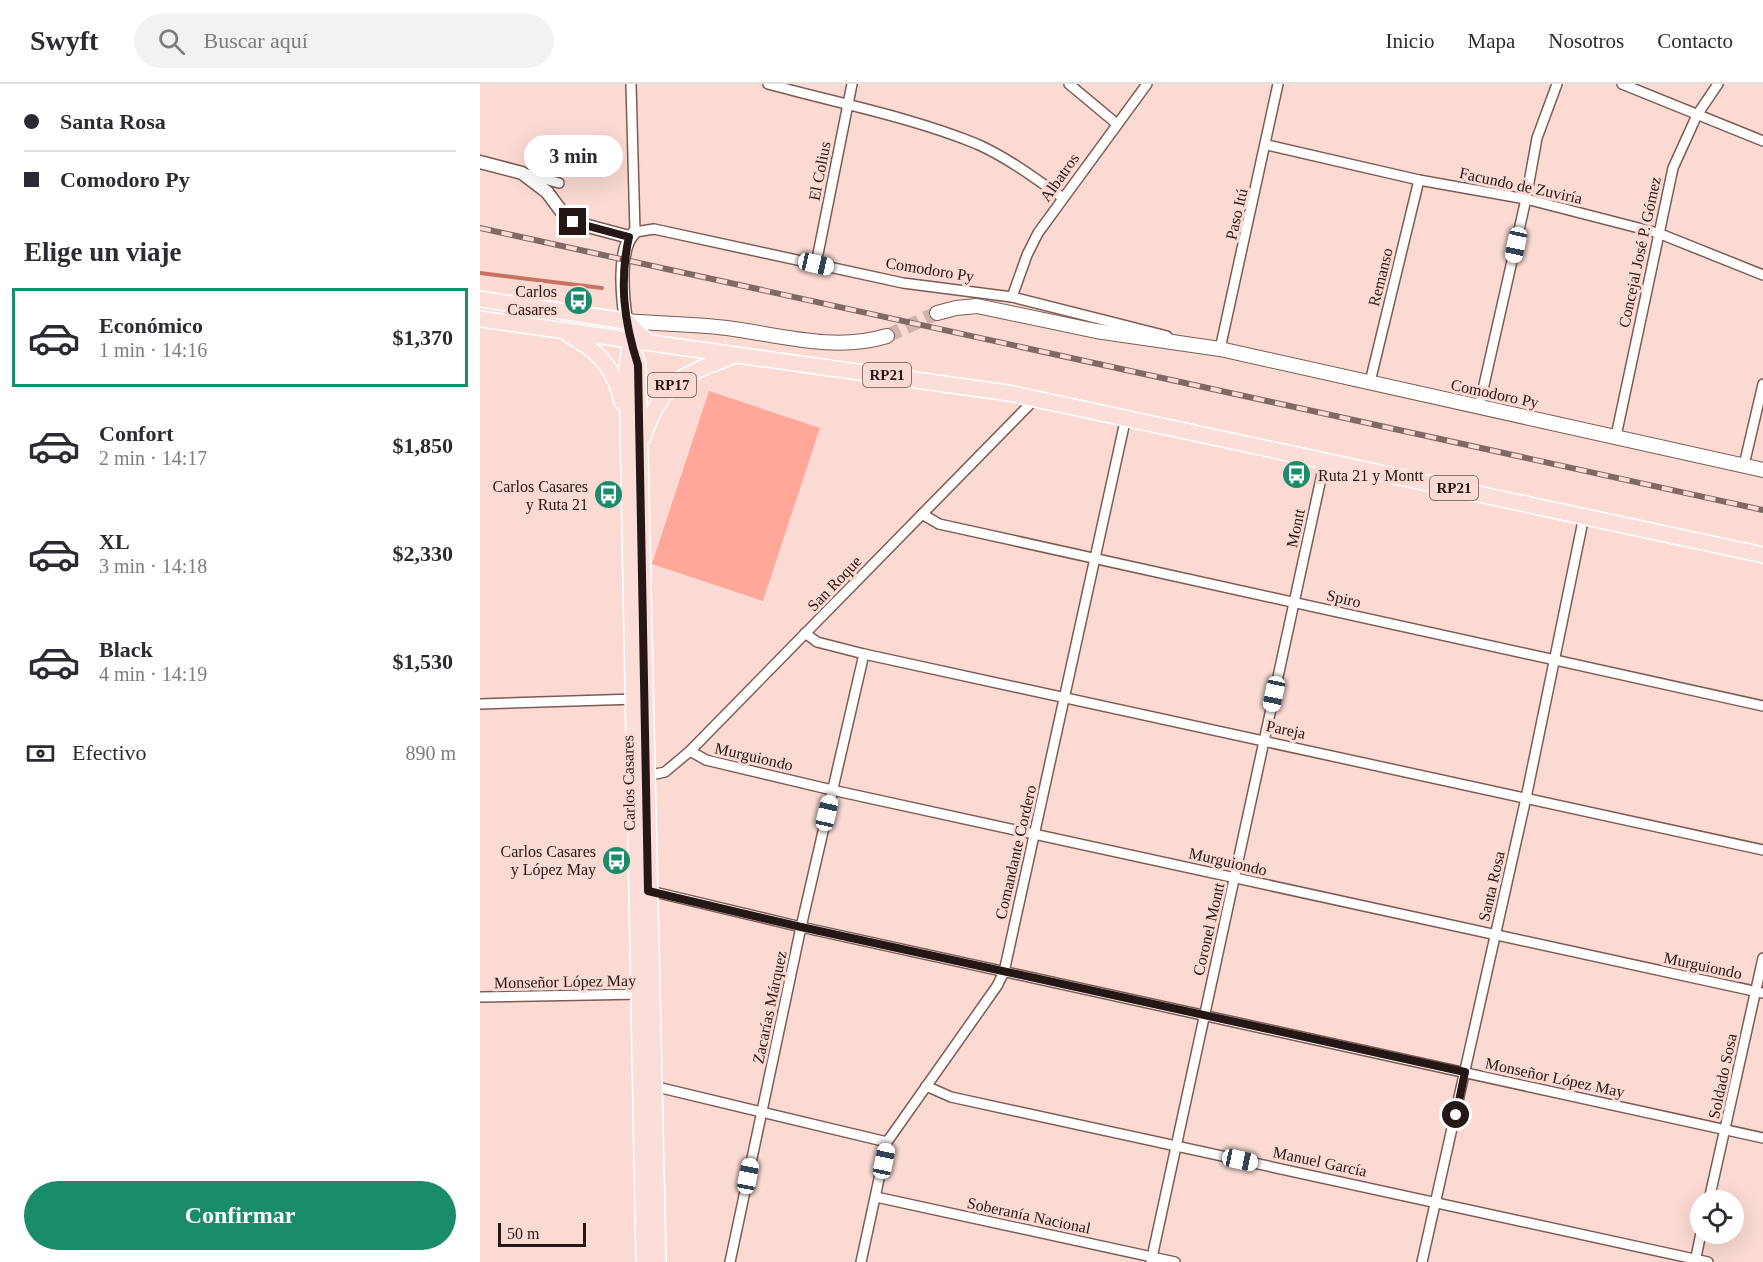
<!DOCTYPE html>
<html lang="es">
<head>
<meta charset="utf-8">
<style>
  :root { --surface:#fff; --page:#f2f2f3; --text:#2b2b33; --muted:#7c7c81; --line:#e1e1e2; --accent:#1a8b6b }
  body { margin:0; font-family:Georgia,serif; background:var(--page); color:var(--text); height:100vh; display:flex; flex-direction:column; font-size:22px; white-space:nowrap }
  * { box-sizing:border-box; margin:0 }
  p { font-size:20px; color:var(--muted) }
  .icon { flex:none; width:33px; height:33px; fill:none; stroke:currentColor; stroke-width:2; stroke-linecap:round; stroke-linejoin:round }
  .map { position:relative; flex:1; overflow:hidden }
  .drawer { display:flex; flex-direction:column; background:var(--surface); width:480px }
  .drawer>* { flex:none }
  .banner { display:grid; align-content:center; height:132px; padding:0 24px; background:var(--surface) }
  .buttons { position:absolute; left:1210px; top:1106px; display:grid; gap:12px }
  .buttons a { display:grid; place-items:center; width:54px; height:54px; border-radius:50%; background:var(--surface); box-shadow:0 6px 24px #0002; font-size:30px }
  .scale { position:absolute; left:18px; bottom:15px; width:88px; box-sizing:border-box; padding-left:6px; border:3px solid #251715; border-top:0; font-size:16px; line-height:21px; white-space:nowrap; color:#251715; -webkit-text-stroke:4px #fadad3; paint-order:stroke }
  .end { position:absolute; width:27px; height:27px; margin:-14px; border:8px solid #251715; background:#fff; box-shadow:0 0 0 3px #fff }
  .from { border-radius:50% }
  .bubble { position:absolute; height:42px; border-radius:21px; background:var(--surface); box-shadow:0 6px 24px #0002; font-size:20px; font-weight:700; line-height:42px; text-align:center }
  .car { position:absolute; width:18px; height:36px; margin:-18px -9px; border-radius:8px; box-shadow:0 0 4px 2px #0007; background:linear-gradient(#fff 24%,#345 0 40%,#fff 0 76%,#345 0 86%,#fff 0) }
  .banner b { display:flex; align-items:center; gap:21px; height:57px; font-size:22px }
  .banner b+b { border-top:2px solid var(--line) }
  .banner i { width:15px; height:15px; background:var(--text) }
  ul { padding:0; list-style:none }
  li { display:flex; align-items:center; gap:18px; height:99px; margin:0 12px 9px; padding:0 12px; border:3px solid transparent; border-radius:0px }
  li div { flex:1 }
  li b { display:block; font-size:22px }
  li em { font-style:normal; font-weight:700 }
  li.current { border-color:var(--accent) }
  li>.icon { width:54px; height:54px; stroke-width:1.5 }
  h2 { padding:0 24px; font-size:27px; line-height:72px }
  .pay { display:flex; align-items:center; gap:15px; height:66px; padding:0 24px; font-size:22px }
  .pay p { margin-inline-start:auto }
  .cta { display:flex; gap:12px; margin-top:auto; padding:12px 24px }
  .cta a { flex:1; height:69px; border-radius:36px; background:var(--accent); color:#fff; font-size:24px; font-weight:700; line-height:69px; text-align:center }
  header { display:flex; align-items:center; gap:36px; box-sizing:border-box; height:84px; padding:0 30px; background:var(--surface); border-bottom:2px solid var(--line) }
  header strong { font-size:28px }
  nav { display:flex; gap:33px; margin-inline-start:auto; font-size:21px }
  .search { width:420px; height:54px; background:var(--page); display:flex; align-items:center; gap:15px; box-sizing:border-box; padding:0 21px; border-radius:33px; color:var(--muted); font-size:22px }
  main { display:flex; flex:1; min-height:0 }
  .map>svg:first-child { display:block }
  .green { fill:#ffa798 }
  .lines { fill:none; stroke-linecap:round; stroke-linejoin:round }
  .stream { stroke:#c87263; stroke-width:4 }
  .secondary-tunnel { stroke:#cfb3ad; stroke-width:14; stroke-dasharray:14 7; stroke-linecap:butt }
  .minor-casing { stroke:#7e5b55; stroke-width:12 }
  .tertiary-casing { stroke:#7e5b55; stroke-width:15 }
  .secondary-casing { stroke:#7e5b55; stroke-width:16 }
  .primary-casing { stroke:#fff; stroke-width:18 }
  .minor { stroke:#fff; stroke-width:9 }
  .tertiary { stroke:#fff; stroke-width:12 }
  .secondary { stroke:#fff; stroke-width:14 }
  .primary { stroke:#fbded9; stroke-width:15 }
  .rail-casing { stroke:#7f6965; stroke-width:6 }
  .rail { stroke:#fadad3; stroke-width:4; stroke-dasharray:11; stroke-linecap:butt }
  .route { stroke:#251715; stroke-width:8 }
  .labels { text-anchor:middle; stroke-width:6; stroke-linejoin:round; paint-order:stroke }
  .shield { fill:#fadad3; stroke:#65524e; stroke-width:1.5 }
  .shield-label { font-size:15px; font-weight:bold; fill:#251715 }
  .street-label { font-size:16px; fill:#251715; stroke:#fadad3 }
  .poi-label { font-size:16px; fill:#251715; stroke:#fadad3; text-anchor:end }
</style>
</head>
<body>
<header>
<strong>Swyft</strong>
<div class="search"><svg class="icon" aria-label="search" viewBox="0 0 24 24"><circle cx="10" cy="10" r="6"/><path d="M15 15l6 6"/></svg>Buscar aquí</div>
<nav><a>Inicio</a><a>Mapa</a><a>Nosotros</a><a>Contacto</a></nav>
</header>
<main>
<section class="drawer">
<div class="banner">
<b><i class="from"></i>Santa Rosa</b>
<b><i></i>Comodoro Py</b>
</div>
<h2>Elige un viaje</h2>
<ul>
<li class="current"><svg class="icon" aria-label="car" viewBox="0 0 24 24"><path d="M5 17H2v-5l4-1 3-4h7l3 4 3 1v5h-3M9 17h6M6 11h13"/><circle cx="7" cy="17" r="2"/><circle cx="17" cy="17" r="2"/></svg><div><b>Económico</b><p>1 min · 14:16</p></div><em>$1,370</em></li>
<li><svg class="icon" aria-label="car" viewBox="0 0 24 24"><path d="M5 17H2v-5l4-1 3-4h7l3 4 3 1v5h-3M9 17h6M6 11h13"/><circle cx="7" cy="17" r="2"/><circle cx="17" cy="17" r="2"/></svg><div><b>Confort</b><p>2 min · 14:17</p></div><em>$1,850</em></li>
<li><svg class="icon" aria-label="car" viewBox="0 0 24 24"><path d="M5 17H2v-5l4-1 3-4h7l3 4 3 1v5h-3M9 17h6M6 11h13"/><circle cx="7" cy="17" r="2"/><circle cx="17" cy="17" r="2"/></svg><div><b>XL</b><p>3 min · 14:18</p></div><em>$2,330</em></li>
<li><svg class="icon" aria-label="car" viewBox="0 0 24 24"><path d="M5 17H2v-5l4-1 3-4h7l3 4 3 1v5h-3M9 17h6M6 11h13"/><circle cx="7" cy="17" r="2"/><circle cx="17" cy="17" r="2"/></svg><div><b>Black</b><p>4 min · 14:19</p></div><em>$1,530</em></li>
</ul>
<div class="pay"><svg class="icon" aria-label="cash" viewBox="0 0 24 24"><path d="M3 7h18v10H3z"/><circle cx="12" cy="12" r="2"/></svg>Efectivo<p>890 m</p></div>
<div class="cta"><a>Confirmar</a></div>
</section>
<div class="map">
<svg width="1283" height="1178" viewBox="0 0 1283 1178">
  <rect width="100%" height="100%" fill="#fadad3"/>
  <polygon class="green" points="229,307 340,344 283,517 172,480"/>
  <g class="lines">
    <polyline class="stream" points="0,189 122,204"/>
    <polyline class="secondary-tunnel" points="407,252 457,229"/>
    <defs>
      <g id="minor">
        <polyline points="151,0 155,148 174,145 423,199 532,213 687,252"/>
        <path d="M288,0C357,19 431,33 497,60C528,74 555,94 583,114"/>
        <polyline points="589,0 637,40"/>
        <polyline points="1142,0 1283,57"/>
        <polyline points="787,61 939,96 1046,115 1178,149 1283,191"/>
        <polyline points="47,90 79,99"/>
        <polyline points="336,180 372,0"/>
        <polyline points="532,213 547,171 558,149 667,0"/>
        <polyline points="735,264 740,265 798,0"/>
        <polyline points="890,298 939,96"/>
        <polyline points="999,323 1046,115 1057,54 1077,0"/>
        <polyline points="1136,352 1193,84 1217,31 1238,0"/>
        <polyline points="1264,381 1283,300"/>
        <polyline points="442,430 459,440 1283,622"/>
        <polyline points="325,549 337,558 384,570 1283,766"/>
        <polyline points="0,620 156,615"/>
        <polyline points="210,667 226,676 352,706 1283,909"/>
        <polyline points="166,692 185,688 210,667 556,314"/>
        <polyline points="166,806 321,843 1283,1054"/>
        <polyline points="0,913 162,910"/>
        <polyline points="173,1002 407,1058"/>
        <polyline points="446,1002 471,1013 1228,1178"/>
        <polyline points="396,1113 695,1178"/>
        <polyline points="1229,1116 1283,874"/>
        <polyline points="250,1178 321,843 384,570"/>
        <polyline points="381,1178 407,1058 517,902 524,888 646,333"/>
        <polyline points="671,1178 845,376"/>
        <polyline points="942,1178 1046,714 1104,432"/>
        <polyline points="1215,1178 1221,1149"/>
      </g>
      <g id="tertiary">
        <polyline points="0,78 42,89 67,108 84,131 93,138 149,153"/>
        <path d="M146,237C143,217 137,164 154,149"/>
      </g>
      <g id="secondary">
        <polyline points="457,229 476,224 497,222 616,247 740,265 1283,386"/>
        <path d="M147,243L146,237C180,240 214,240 247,244C300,251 354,268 407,252"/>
      </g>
      <g id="primary">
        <polyline points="0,215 146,237 168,258"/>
        <polyline points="0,235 528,309 1283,471"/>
        <path d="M89,251C119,267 135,285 142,318"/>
        <polyline points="150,256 158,281 178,1178"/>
        <polyline points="150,260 147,284 164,1178"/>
        <path d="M163,353C183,295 203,291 256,271"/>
      </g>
    </defs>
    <use href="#minor" class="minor-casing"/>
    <use href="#tertiary" class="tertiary-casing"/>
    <use href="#secondary" class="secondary-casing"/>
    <use href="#primary" class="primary-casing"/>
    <use href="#minor" class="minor"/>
    <use href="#tertiary" class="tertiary"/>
    <use href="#secondary" class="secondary"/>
    <use href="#primary" class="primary"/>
    <defs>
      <polyline id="rail" points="0,144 1283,426"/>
    </defs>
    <use href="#rail" class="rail-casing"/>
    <use href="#rail" class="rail"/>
  </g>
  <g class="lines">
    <path class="route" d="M93,138L149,153C139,198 144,238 158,281L168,807L321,843L985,988L976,1031"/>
  </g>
  <defs>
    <symbol id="bus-disc" viewBox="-11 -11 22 22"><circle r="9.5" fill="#1a8b6b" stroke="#fadad3"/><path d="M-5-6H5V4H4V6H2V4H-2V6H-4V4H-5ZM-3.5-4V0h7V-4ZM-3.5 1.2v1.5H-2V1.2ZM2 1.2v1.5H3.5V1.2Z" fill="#fff"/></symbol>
  </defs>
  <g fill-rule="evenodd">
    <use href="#bus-disc" x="82" y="200" width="33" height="33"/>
    <use href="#bus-disc" x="800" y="374" width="33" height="33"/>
    <use href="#bus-disc" x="112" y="394" width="33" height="33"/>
    <use href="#bus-disc" x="120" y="760" width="33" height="33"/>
  </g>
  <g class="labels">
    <g class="shield">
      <rect x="383" y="279" width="48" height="24" rx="4.5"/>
      <rect x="168" y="289" width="48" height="24" rx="4.5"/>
      <rect x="950" y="392" width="48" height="24" rx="4.5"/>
    </g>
    <g class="shield-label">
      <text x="407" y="296">RP21</text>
      <text x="192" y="306">RP17</text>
      <text x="974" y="409">RP21</text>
    </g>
    <g class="street-label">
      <text transform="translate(339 87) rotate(-79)" y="6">El Colius</text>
      <text transform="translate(579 93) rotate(-55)" y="6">Albatros</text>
      <text transform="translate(1041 101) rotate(12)" y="6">Facundo de Zuviría</text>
      <text transform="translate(756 130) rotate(-77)" y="6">Paso Itú</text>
      <text transform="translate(1159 168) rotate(-78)" y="6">Concejal José P. Gómez</text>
      <text transform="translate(450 185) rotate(9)" y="6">Comodoro Py</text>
      <text transform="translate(900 193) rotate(-76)" y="6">Remanso</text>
      <text transform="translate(1015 309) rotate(12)" y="6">Comodoro Py</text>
      <text transform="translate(815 444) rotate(-78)" y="6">Montt</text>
      <text transform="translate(354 499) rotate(-46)" y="6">San Roque</text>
      <text transform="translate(864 514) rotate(13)" y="6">Spiro</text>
      <text transform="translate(806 645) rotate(12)" y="6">Pareja</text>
      <text transform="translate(274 672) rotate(13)" y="6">Murguiondo</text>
      <text transform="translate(148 699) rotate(-91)" y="6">Carlos Casares</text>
      <text transform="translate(535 768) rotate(-77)" y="6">Comandante Cordero</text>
      <text transform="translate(748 777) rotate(13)" y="6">Murguiondo</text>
      <text transform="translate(1011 802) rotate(-77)" y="6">Santa Rosa</text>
      <text transform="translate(728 845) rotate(-77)" y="6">Coronel Montt</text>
      <text transform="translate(1223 881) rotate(12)" y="6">Murguiondo</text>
      <text transform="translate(85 897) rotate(-1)" y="6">Monseñor López May</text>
      <text transform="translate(289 923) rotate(-78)" y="6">Zacarías Márquez</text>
      <text transform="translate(1242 992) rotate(-78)" y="6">Soldado Sosa</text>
      <text transform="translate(1075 993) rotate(12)" y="6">Monseñor López May</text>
      <text transform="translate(840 1077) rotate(12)" y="6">Manuel García</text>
      <text transform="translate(549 1131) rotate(12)" y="6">Soberanía Nacional</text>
    </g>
    <g class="poi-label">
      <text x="77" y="213">Carlos<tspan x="77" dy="18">Casares</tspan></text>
      <text x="838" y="397" text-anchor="start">Ruta 21 y Montt</text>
      <text x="108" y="408">Carlos Casares<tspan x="108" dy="18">y Ruta 21</tspan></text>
      <text x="116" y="773">Carlos Casares<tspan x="116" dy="18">y López May</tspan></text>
    </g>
  </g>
</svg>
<div class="buttons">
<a><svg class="icon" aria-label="locate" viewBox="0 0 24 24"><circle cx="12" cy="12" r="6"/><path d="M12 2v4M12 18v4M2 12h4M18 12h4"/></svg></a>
</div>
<div class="scale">50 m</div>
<i class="end from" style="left:976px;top:1031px"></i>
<i class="end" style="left:93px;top:138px"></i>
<div class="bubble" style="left:44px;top:51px;width:99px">3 min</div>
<i class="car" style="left:1036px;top:161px;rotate:192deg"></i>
<i class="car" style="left:336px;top:180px;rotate:103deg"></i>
<i class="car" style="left:794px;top:610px;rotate:192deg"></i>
<i class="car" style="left:347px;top:729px;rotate:13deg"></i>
<i class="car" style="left:760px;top:1076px;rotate:102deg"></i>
<i class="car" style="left:404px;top:1077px;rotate:12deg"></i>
<i class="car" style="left:268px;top:1092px;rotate:11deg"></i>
</div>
</main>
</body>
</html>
